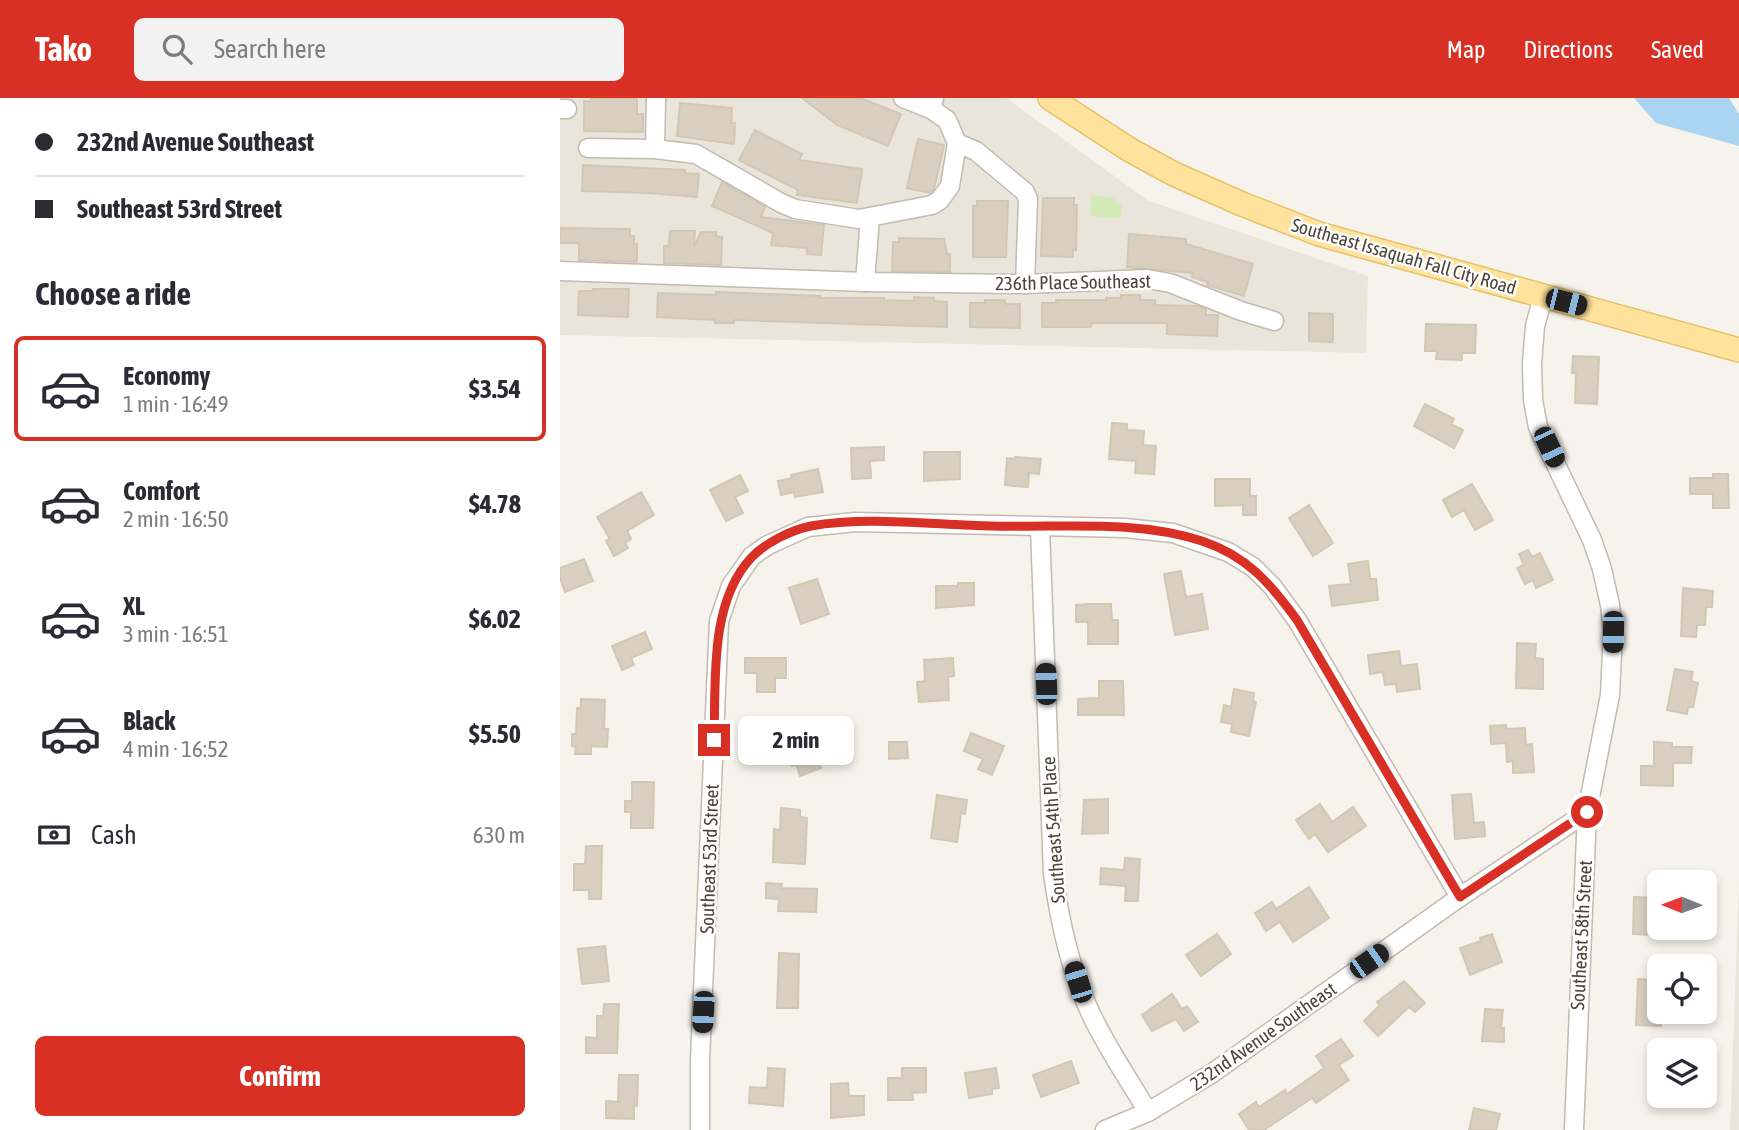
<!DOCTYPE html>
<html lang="en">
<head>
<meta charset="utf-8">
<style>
  :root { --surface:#fff; --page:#f2f2f3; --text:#2b2b33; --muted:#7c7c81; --line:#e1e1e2; --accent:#d93025 }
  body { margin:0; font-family:"Asap Condensed",sans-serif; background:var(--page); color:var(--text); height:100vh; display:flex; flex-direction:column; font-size:26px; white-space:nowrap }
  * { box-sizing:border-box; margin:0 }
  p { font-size:23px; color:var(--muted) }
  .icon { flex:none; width:38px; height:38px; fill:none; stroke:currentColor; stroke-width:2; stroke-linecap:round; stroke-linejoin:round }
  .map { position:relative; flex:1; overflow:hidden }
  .drawer { display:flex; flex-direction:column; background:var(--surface); width:560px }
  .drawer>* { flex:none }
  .guide { display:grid; align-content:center; height:154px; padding:0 35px; background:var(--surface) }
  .needle { width:46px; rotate:271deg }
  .controls { position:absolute; left:1087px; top:772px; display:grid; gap:14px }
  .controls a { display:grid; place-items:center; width:70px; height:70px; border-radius:10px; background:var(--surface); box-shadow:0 4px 10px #0003; font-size:35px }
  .end { position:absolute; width:32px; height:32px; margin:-16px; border:9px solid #d93025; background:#fff; box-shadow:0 0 0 4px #fff }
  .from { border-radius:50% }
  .bubble { position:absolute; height:49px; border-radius:10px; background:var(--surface); box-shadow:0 4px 10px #0003; font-size:23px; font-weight:700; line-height:49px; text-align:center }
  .car { position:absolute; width:21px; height:42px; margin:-21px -10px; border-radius:9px; box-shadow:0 0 5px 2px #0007; background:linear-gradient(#222 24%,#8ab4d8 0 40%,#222 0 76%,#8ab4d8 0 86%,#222 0) }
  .guide b { display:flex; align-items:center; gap:24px; height:66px; font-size:26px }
  .guide b+b { border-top:2px solid var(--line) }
  .guide i { width:18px; height:18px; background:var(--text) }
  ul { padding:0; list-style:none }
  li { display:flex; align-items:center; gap:21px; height:105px; margin:0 14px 10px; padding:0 21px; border:4px solid transparent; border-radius:10px }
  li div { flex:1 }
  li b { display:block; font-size:26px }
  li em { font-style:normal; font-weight:700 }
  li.active { border-color:var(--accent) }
  li>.icon { width:63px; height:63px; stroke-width:1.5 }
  h2 { padding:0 35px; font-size:32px; line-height:84px }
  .pay { display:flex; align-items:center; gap:18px; height:77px; padding:0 35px; font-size:26px }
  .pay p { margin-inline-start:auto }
  .cta { display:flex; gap:14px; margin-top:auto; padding:14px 35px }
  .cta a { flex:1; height:80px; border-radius:10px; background:var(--accent); color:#fff; font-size:28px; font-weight:700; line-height:80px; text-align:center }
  header { display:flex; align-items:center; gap:42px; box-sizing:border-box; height:98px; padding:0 35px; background:var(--accent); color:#fff }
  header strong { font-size:33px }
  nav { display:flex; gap:38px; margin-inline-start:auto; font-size:24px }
  .search { width:490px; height:63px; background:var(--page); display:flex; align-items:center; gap:18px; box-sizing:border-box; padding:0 24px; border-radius:10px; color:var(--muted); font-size:26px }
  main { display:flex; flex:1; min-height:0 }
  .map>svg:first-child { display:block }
  .residential { fill:#eae5da }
  .green { fill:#d2eab5 }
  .water { fill:#a9d4f2 }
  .building { fill:#d8cfc1; stroke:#d3c7b4; stroke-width:2 }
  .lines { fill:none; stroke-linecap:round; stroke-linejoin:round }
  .minor-casing { stroke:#c2bbae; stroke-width:21 }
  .major-casing { stroke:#e6c16a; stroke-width:26 }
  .minor { stroke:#fff; stroke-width:18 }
  .major { stroke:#ffe39c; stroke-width:23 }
  .route { stroke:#d93025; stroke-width:9 }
  .labels { text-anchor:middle; stroke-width:5; stroke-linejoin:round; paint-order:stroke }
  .street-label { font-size:19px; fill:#4b4439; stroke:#fff }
</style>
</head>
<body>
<header>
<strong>Tako</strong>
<div class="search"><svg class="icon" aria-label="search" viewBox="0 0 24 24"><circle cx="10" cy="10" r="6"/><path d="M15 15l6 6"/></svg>Search here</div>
<nav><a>Map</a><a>Directions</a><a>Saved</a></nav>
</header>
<main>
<section class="drawer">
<div class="guide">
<b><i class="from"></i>232nd Avenue Southeast</b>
<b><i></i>Southeast 53rd Street</b>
</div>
<h2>Choose a ride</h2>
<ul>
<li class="active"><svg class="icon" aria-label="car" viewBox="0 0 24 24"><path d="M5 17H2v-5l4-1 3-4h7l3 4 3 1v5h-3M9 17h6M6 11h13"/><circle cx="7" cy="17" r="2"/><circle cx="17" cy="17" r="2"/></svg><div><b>Economy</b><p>1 min · 16:49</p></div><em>$3.54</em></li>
<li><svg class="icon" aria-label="car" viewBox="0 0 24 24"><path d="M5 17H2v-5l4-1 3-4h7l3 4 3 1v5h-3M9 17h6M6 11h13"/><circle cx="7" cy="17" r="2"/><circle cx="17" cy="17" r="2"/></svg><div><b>Comfort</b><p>2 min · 16:50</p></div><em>$4.78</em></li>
<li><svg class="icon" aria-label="car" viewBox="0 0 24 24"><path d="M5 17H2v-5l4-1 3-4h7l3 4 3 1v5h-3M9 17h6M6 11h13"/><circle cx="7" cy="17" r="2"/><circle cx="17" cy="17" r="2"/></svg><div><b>XL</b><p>3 min · 16:51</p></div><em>$6.02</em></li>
<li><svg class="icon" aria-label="car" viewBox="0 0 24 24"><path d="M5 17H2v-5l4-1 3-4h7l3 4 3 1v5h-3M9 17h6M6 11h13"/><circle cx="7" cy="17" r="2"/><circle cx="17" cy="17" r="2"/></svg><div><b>Black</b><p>4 min · 16:52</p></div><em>$5.50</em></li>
</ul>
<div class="pay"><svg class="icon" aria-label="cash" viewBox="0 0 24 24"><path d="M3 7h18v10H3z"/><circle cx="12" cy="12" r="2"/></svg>Cash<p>630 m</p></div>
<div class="cta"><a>Confirm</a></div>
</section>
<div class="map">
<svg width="1179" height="1032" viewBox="0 0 1179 1032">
  <rect width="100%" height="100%" fill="#f6f3ec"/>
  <g class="residential">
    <polygon points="0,0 446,0 589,103 808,178 806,255 0,237"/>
    <polygon points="1179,787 1179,1032 1170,1032"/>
  </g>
  <polygon class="green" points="531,97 553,100 562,109 561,120 530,118"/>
  <polygon class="water" points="1074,0 1169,0 1179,16 1179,48 1096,25"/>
  <g class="building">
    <polygon points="31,0 77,0 77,16 83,16 83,34 24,33 24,3 30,4"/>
    <polygon points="242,0 300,0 341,16 328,48 277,27"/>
    <polygon points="120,5 172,10 171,25 175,25 174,46 117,38"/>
    <polygon points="195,32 242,56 239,62 302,71 297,105 237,97 238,92 179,62"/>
    <polygon points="358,41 384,47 374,91 370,95 347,90"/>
    <polygon points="23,67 125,72 125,75 139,76 137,99 88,95 22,93"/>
    <polygon points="162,84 205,109 201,119 264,127 261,157 247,156 247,150 211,147 213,135 152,108"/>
    <polygon points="483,100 514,100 514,107 517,107 516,152 513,152 513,159 481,158"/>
    <polygon points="417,103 448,103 446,159 413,159 413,108 417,108"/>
    <polygon points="0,130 70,131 70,138 74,138 74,146 77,146 77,164 19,162 19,145 0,145"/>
    <polygon points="110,133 135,133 134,149 141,134 156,134 156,138 162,139 161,167 104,165 104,148 109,148"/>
    <polygon points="569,136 626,141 626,146 693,166 684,198 647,187 648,184 632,179 633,175 567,169"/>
    <polygon points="339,140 384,141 387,156 390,156 390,174 332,173 333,144 339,144"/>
    <polygon points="33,191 69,191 68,219 18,217 19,193 33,193"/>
    <polygon points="156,194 260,198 260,200 324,200 324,202 354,203 354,199 374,200 374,203 387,204 387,229 174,222 174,225 155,225 155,222 97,219 98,195 156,197"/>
    <polygon points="561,197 580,197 580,202 595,202 595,207 638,208 646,211 646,217 658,217 657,238 607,236 607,225 531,225 531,229 482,229 482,205 496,205 496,202 546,202 546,200 561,200"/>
    <polygon points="425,202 445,202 445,206 460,206 460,230 410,229 410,205 425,205"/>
    <polygon points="749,215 773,216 773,244 749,243"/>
    <polygon points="866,226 916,227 915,255 902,255 902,262 876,261 877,253 865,253"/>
    <polygon points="1013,258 1039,259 1037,306 1015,305 1016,275 1012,275"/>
    <polygon points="865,306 894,321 891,326 903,332 894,350 854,328"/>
    <polygon points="552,325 567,326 567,332 584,333 583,347 596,348 594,376 575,375 576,363 549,361"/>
    <polygon points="324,349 324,362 310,363 311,380 292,381 291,350"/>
    <polygon points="364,354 400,354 400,381 364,383"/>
    <polygon points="455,359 481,361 479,376 469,375 468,389 445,387 447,360 455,361"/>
    <polygon points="258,371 263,394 235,399 234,394 221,397 218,383 232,380 231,377"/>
    <polygon points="1153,376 1168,376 1169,410 1153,410 1153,396 1130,396 1130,380 1153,380"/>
    <polygon points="180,377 188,393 175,399 183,415 166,423 150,392"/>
    <polygon points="655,381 690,381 690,398 696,398 696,417 683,417 683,407 655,408"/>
    <polygon points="912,386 933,422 915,432 904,412 892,419 883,402"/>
    <polygon points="81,394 94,417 67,433 71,441 65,445 68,450 54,458 46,443 50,441 37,419"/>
    <polygon points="749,407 773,445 753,458 729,420"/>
    <polygon points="968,452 972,459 980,455 993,482 976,490 973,482 965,486 957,470 964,467 959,456"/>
    <polygon points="24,461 33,483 5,494 0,480 0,470"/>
    <polygon points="808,463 810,481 816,481 818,502 772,508 769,488 791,486 788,466"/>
    <polygon points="621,473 626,499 642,496 648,531 615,537 604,476"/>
    <polygon points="257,481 269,516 241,526 229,490"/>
    <polygon points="398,485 414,485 414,507 376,510 376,488 398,488"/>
    <polygon points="1123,490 1153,493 1152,509 1146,509 1145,527 1137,527 1136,539 1121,538"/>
    <polygon points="528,506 551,506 552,522 558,522 558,546 528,546 528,524 516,524 516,507"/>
    <polygon points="85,534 92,551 71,560 74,567 62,572 52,548"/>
    <polygon points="957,545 976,546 975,560 983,561 983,591 956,590"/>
    <polygon points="839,553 841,568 857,566 860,591 837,594 836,586 825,587 823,574 810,576 808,557"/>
    <polygon points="185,560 226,560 226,580 215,580 215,594 197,594 197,575 185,575"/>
    <polygon points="393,560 394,578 388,579 389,602 359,604 357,584 365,583 364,562"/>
    <polygon points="1115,571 1133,574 1131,583 1138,585 1133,609 1128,609 1127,616 1107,612"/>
    <polygon points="539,583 563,583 564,617 518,617 518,601 539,600"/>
    <polygon points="674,591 694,595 693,603 696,604 689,638 671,634 672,626 661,624 664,607 671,609"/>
    <polygon points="21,601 45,602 44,631 48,631 47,649 31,648 31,656 15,656 16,649 12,648 12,636 16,636 17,610 21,610"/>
    <polygon points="946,627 946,631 965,630 966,647 972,646 974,674 953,675 953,663 947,664 946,645 931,646 930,628"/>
    <polygon points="246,633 261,670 240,678 236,666 232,668 220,640 236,634 237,637"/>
    <polygon points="411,635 444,648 432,677 418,671 423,661 404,653"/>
    <polygon points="329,644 347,644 348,660 329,661"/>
    <polygon points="1094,644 1112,645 1112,649 1132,649 1131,665 1113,665 1113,688 1081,687 1081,668 1094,668"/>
    <polygon points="72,684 94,684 93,730 71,730 71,714 65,714 65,703 72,703"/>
    <polygon points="911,696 914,725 924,724 925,738 895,741 892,697"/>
    <polygon points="377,697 407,702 405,716 401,715 397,744 371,740"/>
    <polygon points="548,701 548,735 522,736 524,702"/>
    <polygon points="760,706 772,724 793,709 806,728 768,754 755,736 749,741 736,722"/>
    <polygon points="221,710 240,712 240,719 247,720 245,766 213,764 214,731 220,732"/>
    <polygon points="26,748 42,748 41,801 29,801 29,792 14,792 14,766 25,766"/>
    <polygon points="565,760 580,761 578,803 565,803 566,788 540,786 541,770 564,772"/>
    <polygon points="206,785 222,786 221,790 257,791 256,814 218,813 219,801 206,800"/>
    <polygon points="749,789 769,820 733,844 720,824 706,833 695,815 712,804 716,811"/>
    <polygon points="1074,799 1097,800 1096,837 1073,836"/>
    <polygon points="657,836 671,856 641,878 626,857"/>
    <polygon points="932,836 942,864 910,877 900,850 921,843 920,840"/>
    <polygon points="45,848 49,883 22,886 18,851"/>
    <polygon points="219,855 239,856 238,910 217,910"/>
    <polygon points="1078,881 1099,882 1101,928 1076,927"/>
    <polygon points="844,883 865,905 855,914 849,909 818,938 804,923 820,907 817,904"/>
    <polygon points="612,896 622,911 627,908 638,924 624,933 616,921 592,933 582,917"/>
    <polygon points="44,906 59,906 57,955 26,955 26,939 37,940 37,918 43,918"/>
    <polygon points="925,911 943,912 941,930 944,930 944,944 922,943"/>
    <polygon points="781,941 793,958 779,967 789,982 756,1005 752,1000 704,1032 689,1032 679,1016 696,1004 699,1009 725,992 727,996 764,970 756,958"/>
    <polygon points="511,963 519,985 481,999 473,977"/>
    <polygon points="208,970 225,971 223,1008 189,1005 190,989 207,990"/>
    <polygon points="342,970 366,970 366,994 352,995 353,1002 328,1002 328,980 342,980"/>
    <polygon points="436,970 439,990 432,991 432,996 409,1000 405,975"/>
    <polygon points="59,977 78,977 77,1008 74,1007 74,1021 46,1020 46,1003 58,1004"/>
    <polygon points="288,985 289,998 304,998 304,1017 271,1020 271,986"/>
    <polygon points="914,1010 940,1016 936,1032 909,1032"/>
  </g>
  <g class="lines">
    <defs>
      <g id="minor">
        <polyline points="343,0 371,11"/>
        <polyline points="0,11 7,11"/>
        <polyline points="397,45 416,53 465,94 468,101 465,186"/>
        <polyline points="28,50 95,51 136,56 221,105 235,111 299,121 372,107 380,102 390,88 397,45 387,22 371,11 374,0"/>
        <polyline points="95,51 96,0"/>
        <polyline points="0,173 305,184 465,186 587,181 610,185 681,213 714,223"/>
        <polyline points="305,184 310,119"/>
        <polyline points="983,199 975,228 972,266 973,302 978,329 1032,442 1042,471 1050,507 1053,534 1050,597 1027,714 1014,1032"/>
        <path d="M480,430L493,776C500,824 510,872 531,916C547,950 569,982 588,1014"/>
        <polyline points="140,1032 140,962 159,523 171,488 192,458 208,447 248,429 295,424 565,430 613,435 668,454 693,469 712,488 737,522 900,799"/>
        <polyline points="545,1032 588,1014 651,976 900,799 1027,714"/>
      </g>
      <polyline id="major" points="490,0 570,52 614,76 682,106 759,136 1179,252"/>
    </defs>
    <use href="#minor" class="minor-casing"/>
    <use href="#major" class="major-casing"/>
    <use href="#minor" class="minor"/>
    <use href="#major" class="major"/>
  </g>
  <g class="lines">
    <path class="route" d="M154,642C156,584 149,505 191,460C205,445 231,432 251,428C306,418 375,427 431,428C500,430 575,421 642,443C687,458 710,485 737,522L900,799L1027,714"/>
  </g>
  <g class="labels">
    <g class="street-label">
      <text transform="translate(844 158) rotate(16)" y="7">Southeast Issaquah Fall City Road</text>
      <text transform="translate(513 184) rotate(-1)" y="7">236th Place Southeast</text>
      <text transform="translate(493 732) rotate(-94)" y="7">Southeast 54th Place</text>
      <text transform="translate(149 761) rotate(-88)" y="7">Southeast 53rd Street</text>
      <text transform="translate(1021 837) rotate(-87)" y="7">Southeast 58th Street</text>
      <text transform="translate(703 938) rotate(-35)" y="7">232nd Avenue Southeast</text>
    </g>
  </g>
</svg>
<div class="controls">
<a><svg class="needle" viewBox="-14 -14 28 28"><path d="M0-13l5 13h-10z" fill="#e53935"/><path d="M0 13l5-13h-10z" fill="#7c7c81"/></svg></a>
<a><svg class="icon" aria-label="locate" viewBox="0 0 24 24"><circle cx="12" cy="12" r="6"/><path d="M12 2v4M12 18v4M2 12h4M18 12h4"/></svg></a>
<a><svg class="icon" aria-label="layers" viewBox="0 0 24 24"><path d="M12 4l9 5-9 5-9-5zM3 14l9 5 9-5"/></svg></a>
</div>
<i class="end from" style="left:1027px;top:714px"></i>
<i class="end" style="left:154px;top:642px"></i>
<div class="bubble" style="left:178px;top:618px;width:116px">2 min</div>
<i class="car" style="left:1006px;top:204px;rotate:104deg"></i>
<i class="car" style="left:989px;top:349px;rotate:155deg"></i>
<i class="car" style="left:1053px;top:534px;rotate:181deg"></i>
<i class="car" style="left:486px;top:586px;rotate:358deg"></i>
<i class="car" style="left:809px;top:863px;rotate:55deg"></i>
<i class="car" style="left:518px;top:884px;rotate:343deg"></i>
<i class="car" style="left:143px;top:914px;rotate:183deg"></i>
</div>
</main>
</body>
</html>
